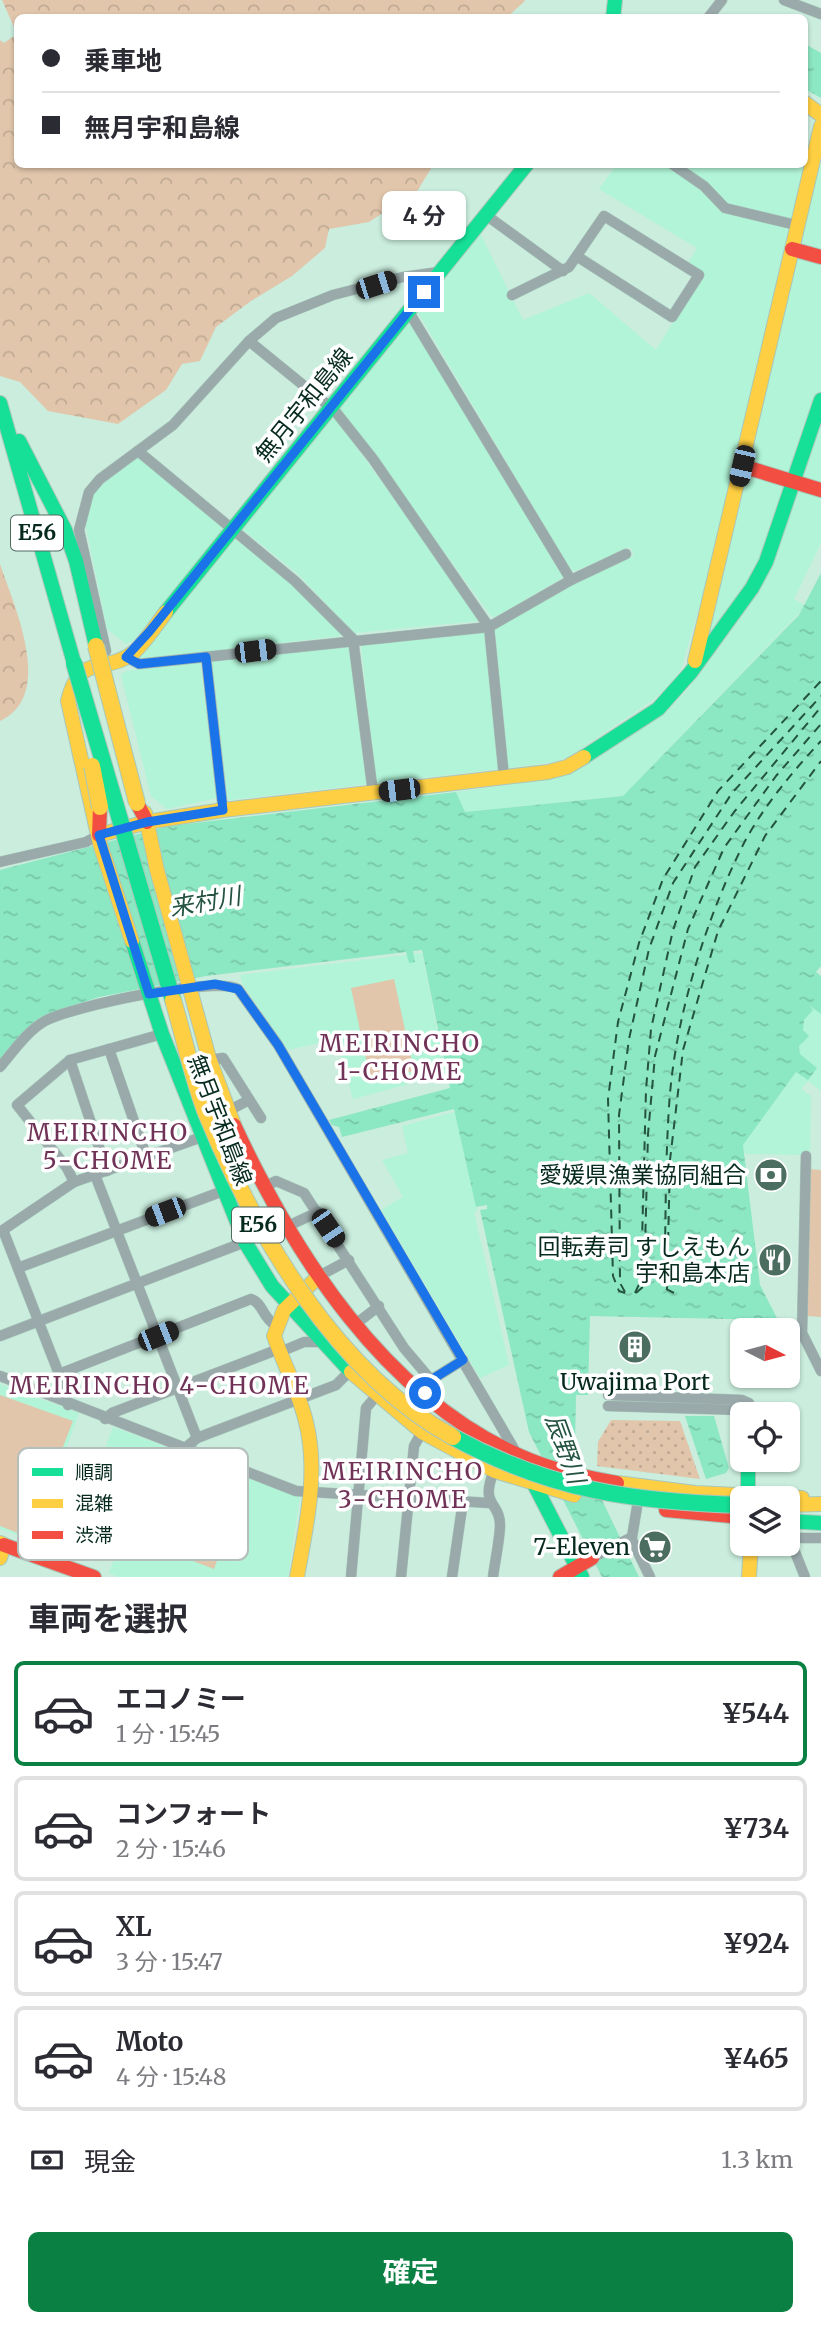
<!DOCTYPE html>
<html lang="ja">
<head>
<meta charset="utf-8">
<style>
  :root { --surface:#fff; --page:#f2f2f3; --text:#2b2b33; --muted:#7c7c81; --line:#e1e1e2; --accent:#0b8043 }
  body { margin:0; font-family:Merriweather,"Noto Sans JP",serif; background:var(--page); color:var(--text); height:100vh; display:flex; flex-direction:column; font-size:26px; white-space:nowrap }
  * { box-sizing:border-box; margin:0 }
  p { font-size:23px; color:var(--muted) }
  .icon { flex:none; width:38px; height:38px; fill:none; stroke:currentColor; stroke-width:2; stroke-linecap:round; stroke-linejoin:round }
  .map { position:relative; height:1577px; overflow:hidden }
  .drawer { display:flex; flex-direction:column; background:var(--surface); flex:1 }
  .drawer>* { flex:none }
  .hud { position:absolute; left:14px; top:14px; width:794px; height:154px; border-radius:10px; box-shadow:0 2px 5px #0004; display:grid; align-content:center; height:154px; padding:0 28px; background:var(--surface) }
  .needle { width:46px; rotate:96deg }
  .tools { position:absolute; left:730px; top:1318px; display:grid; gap:14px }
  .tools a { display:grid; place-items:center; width:70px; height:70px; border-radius:10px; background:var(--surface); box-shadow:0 2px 5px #0004; font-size:35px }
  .end { position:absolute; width:32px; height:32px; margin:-16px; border:9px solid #1a73e8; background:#fff; box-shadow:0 0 0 4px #fff }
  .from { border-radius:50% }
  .bubble { position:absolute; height:49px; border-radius:10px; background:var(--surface); box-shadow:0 2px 5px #0004; font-size:23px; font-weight:700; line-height:49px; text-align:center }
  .car { position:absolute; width:21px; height:42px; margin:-21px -10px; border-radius:9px; box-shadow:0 0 5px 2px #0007; background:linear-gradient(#222 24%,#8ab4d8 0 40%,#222 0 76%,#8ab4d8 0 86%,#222 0) }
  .hud b { display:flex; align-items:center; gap:24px; height:66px; font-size:26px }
  .hud b+b { border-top:2px solid var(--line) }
  .hud i { width:18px; height:18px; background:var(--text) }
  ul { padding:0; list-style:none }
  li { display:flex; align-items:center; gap:21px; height:105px; margin:0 14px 10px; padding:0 14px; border:4px solid var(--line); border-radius:10px }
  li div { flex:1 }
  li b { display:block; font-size:26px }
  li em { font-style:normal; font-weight:700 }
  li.current { border-color:var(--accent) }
  li>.icon { width:63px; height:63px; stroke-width:1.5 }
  h2 { padding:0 28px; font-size:32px; line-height:84px }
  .pay { display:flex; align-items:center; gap:18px; height:77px; padding:0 28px; font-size:26px }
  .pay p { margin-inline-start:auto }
  .button { display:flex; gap:14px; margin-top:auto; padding:14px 28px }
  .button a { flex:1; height:80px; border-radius:10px; background:var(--accent); color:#fff; font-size:28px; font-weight:700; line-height:80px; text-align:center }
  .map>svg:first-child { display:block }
  .built { fill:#b1f4d7 }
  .grass { fill:#e1c6ab }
  .forest { fill:url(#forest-crowns) }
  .park { fill:url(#park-dots) }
  .water { fill:url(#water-ripples) }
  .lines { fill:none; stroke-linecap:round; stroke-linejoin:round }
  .ferry { stroke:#245441; stroke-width:2; stroke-dasharray:9 7; stroke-linecap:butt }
  .street-casing { stroke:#a9c7ba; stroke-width:11 }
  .fast-casing { stroke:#a9c7ba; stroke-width:16 }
  .slow-casing { stroke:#a9c7ba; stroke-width:16 }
  .jam-casing { stroke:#a9c7ba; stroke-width:16 }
  .street { stroke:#9aaaab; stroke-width:10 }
  .fast { stroke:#16e098; stroke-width:14 }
  .slow { stroke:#ffcf43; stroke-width:14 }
  .jam { stroke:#f24e42; stroke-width:14 }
  .fast-bridge-casing { stroke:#a9c7ba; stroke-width:18; stroke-linecap:butt }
  .slow-bridge-casing { stroke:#a9c7ba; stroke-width:18; stroke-linecap:butt }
  .fast-bridge { stroke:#16e098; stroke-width:16 }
  .slow-bridge { stroke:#ffcf43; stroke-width:16 }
  .route { stroke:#1a73e8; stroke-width:9 }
  .labels { text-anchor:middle; stroke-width:7; stroke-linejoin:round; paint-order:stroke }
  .shield { fill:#fff; stroke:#516a61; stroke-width:2 }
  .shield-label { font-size:21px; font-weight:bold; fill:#062a1d }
  .street-label { font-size:23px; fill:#062a1d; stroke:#fff }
  .poi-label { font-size:23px; fill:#062a1d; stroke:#fff; text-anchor:end }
  .water-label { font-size:24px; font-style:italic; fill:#245441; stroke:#fff }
  .neighbourhood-label { font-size:24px; letter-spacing:2px; fill:#713258; stroke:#fff }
  .key { fill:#fff; stroke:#b4bfbb; stroke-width:2 }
  .key-label { font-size:19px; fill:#062a1d }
</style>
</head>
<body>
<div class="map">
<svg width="821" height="1577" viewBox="0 0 821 1577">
  <defs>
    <pattern id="forest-crowns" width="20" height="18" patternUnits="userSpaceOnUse" patternTransform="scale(1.75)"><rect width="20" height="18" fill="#e1c6ab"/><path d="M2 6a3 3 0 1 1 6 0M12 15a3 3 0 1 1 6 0" fill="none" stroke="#c0aa93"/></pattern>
    <pattern id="park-dots" width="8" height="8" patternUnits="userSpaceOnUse" patternTransform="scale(1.75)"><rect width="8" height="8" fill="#e1c6ab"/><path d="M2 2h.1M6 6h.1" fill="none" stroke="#c0aa93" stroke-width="1.8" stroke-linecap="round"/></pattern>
    <pattern id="water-ripples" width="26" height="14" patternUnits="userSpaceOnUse" patternTransform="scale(1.75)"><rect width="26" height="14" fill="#8ce7c3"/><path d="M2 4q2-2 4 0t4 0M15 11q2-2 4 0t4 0" fill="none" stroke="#77c6a7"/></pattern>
  </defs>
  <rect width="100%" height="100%" fill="#caedde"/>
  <g class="built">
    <polygon points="821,152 821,543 794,599 806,606 623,796 465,812 456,792 544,780 572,772 669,709 690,687 709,630 738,514"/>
    <polygon points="616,165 804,165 702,598 681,669 669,686 653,700 570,756 555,762 508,768 493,630 574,582 634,555 630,547 575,571 570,569 417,311 480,233 523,320 589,293 656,350 702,275 687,265 697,248 599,189"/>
    <polygon points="408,323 411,324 563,573 562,578 495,617 491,616 340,409 341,404"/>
    <polygon points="332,418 335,418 480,617 478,621 354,633 298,574 242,529"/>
    <polygon points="135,458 140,458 224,526 224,530 134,640 126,644 107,629 86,527 86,514 92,496 104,480"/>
    <polygon points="234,538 293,583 340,633 340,636 139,660 138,658"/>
    <polygon points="484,632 499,769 376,783 361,645"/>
    <polygon points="349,645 352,647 367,784 230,800 227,797 212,664 214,661"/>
    <polygon points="200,662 217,798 167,809 151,796 121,675 126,671"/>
    <polygon points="422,953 446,1074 353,1099 337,1039 287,1050 243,985 240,975"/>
    <polygon points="821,993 821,1091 808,1081 801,1089 811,1096 810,1155 745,1154 743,1145 796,1072 817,1069 800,1054 799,1046 804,1020 813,1010 809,1006"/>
    <polygon points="455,1112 477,1211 474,1212 509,1365 480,1378 381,1210 403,1197 382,1160 408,1153 402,1126"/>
    <polygon points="0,1384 79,1413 33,1540 0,1529"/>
    <polygon points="113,1427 300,1497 288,1577 119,1577 109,1573 122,1537 78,1521"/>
  </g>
  <g class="grass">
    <polygon points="394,979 414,1071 371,1082 351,988"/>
    <polygon points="810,1169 821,1170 821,1317 807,1316"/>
    <polygon points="0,1395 73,1421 28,1537 0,1526"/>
    <polygon points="148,1449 244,1488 214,1569 107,1528 134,1457"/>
  </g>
  <g class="forest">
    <polygon points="2,0 524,0 525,1 506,18 18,18 18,164 433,165 418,190 369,222 329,229 325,248 292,276 251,301 216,327 200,361 182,364 166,390 118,424 48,411 20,382 0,376 0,40 4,43 17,34"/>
    <path d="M0,564C14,606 56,696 0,721Z"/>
  </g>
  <polygon class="park" points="611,1420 680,1421 700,1479 597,1466 598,1442"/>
  <g class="water">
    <polygon points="805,44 821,53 821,98 805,89"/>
    <polygon points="821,573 821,966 816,972 821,976 821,1014 809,1005 813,1010 804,1020 803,1030 809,1036 799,1046 800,1054 817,1068 808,1080 796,1072 743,1145 760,1285 778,1320 590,1316 588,1395 576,1395 575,1444 639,1577 602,1577 529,1432 480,1210 487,1209 487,1205 476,1207 454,1109 342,1137 339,1127 332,1125 329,1120 450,1088 422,950 413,951 415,962 409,963 406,952 206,976 99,997 58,1011 0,1061 0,870 169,826 456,792 465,812 623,796 799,615"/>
    <polygon points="685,1416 714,1416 729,1468 726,1473 706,1479"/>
  </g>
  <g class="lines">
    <g class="ferry">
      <polyline points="667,1289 670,1160 683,1050 718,931 765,836 821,761"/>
      <polyline points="625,1292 620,1283 619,1115 629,1039 649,949 673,883 732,793 821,696"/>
      <polyline points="625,1293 619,1291 613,1276 608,1099 618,1022 639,943 663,879 718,791 821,681"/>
      <polyline points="635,1293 641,1280 646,1090 651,1029 673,930 695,867 734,812 821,707"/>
      <polyline points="636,1293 644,1286 648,1134 655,1056 688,929 724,848 776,776 821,724"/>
      <path d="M674,1293L664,1288C666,1228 665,1167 669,1107C674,1021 705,920 744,843C763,807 793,771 821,741"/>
    </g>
    <defs>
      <g id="street">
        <polyline points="784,0 821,14"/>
        <polyline points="708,18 722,0"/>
        <polyline points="672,164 704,186 725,208 796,225"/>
        <polyline points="486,215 563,271"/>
        <polyline points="512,295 569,267 604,216 699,275 672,317 578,257"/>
        <polyline points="409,312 571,580"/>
        <polyline points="249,341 335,411 373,459 489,627 504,777"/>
        <polyline points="138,451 295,581 353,639 373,793"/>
        <polyline points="106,651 79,530 89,492 100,479 173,425 249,341 276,318 333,295 403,277 439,272"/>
        <polyline points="126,657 139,664 489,627 571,580 626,554"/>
        <polyline points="206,657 223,810"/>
        <polyline points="0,862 86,842 99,835"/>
        <polyline points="70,1060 17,1105 67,1168 74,1182"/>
        <polyline points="209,1060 223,1058 261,1118"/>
        <path d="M0,1067C13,1052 27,1031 45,1021C73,1006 214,976 238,989L278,1045L517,1454"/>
        <polyline points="228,1111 249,1100"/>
        <polyline points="146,1156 109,1049 162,1034"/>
        <polyline points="806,1156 802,1333 821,1371"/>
        <polyline points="107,1171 70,1060 109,1049"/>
        <polyline points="95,1175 197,1438"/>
        <polyline points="266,1186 276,1181 304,1193 404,1348 431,1380"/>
        <polyline points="288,1226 318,1212"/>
        <polyline points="18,1268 223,1191"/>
        <polyline points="319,1276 349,1260"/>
        <polyline points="357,1323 379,1306"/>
        <polyline points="0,1336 245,1242"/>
        <polyline points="280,1352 304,1342 323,1342"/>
        <path d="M59,1374L251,1299C263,1303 262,1317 275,1325"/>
        <polyline points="0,1376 296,1491 489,1503"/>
        <polyline points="425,1393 431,1380 463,1360"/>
        <polyline points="608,1395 742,1400 749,1403 750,1414"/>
        <polyline points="68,1405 59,1374 3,1230 74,1182 202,1137"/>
        <polyline points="608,1406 742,1410 748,1414"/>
        <polyline points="105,1419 112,1413 279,1349"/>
        <polyline points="184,1449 197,1438 336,1385 350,1371"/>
        <polyline points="631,1538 650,1577"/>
        <polyline points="592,1558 632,1537 637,1507"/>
        <polyline points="351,1577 366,1408 377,1395"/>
        <polyline points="401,1577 414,1446 422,1432"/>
        <polyline points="452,1577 463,1501"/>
        <path d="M493,1577C495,1561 499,1544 500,1527C501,1501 479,1507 494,1471"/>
        <polyline points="805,1577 791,1542 796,1538 821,1538"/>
      </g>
      <g id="fast">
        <polyline points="613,18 615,0"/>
        <polyline points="0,403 74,663"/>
        <polyline points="19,441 65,530 76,561 96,646"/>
        <polyline points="166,612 527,164"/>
        <polyline points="584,757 658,709 691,672 752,588 766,562 821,400"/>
        <polyline points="132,941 162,1034 245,1242 272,1286 351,1372"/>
        <polyline points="748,1460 748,1498"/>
        <polyline points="533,1482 582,1577"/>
        <polyline points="788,1521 821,1523"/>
      </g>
      <g id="slow">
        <polyline points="805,103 821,115"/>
        <polyline points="695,661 821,126"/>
        <polyline points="145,813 157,870 209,1058 234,1125"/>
        <polyline points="99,835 147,822 223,810 548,772 567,767 584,757"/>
        <path d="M132,941L100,844L68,701C80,651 106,675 134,652C146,641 156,625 166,612"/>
        <polyline points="351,1372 422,1432 495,1471 574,1495"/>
        <polyline points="617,1483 695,1493 802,1498"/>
        <polyline points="788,1505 821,1504"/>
        <polyline points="0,1543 4,1545 0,1558"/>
        <path d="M297,1577C306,1526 319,1473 306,1422C299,1392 284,1365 274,1336L284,1310L319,1276"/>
        <polyline points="749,1577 751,1544"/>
      </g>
      <g id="jam">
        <polyline points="792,249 821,257"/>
        <polyline points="742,466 821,490"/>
        <polyline points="137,803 147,822"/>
        <polyline points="99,835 100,807"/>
        <path d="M234,1125C295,1256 384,1395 520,1456C551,1470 584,1477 617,1483"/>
        <polyline points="666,1510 742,1517"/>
        <polyline points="4,1545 94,1577"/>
        <polyline points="560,1577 592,1558"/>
      </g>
    </defs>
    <use href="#street" class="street-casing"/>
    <use href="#fast" class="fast-casing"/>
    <use href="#slow" class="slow-casing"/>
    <use href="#jam" class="jam-casing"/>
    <use href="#street" class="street"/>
    <use href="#fast" class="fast"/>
    <use href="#slow" class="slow"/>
    <use href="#jam" class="jam"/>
    <defs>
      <g id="fast-bridge">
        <polyline points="74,663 173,1000"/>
        <path d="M453,1437C550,1490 633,1502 742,1505"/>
      </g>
      <g id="slow-bridge">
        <polyline points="96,646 137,803"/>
        <polyline points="92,766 100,807"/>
        <path d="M173,1000C184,1037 192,1077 206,1113C255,1233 336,1373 453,1437"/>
      </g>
    </defs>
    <use href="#fast-bridge" class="fast-bridge-casing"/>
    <use href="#slow-bridge" class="slow-bridge-casing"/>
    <use href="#fast-bridge" class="fast-bridge"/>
    <use href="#slow-bridge" class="slow-bridge"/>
  </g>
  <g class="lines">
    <polyline class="route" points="424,292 149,632 126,657 139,664 206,657 223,810 147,822 99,835 149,994 215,984 238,989 278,1045 463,1360 431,1380 425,1393"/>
  </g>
  <defs>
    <symbol id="bank-disc" viewBox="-11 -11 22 22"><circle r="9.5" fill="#4b6e61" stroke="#fff"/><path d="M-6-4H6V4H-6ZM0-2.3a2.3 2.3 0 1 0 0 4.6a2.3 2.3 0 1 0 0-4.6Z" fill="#fff"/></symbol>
    <symbol id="restaurant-disc" viewBox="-11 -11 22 22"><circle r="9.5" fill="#4b6e61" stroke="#fff"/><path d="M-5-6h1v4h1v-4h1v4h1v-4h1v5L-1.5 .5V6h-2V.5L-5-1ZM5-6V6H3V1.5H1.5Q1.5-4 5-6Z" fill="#fff"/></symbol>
    <symbol id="building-disc" viewBox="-11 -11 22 22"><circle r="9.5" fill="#4b6e61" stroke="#fff"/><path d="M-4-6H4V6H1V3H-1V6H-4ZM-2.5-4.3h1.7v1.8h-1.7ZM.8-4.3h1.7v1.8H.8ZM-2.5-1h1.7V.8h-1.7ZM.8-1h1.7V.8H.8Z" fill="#fff"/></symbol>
    <symbol id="supermarket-disc" viewBox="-11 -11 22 22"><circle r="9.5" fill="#4b6e61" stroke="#fff"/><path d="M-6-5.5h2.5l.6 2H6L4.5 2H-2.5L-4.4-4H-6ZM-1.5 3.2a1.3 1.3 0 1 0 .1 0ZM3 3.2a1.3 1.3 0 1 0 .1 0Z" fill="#fff"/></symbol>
  </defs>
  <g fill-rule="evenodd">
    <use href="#bank-disc" x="752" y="1156" width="38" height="38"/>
    <use href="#restaurant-disc" x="756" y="1241" width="38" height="38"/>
    <use href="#building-disc" x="616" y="1328" width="38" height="38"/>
    <use href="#supermarket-disc" x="636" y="1528" width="38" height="38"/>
  </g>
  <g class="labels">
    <g class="shield">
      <rect x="11" y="515.5" width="52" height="35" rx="5"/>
      <rect x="232" y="1207.5" width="52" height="35" rx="5"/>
    </g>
    <g class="shield-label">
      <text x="37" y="540">E56</text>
      <text x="258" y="1232">E56</text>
    </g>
    <g class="street-label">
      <text transform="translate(304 405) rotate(-51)" y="8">無月宇和島線</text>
      <text transform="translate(220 1120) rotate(69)" y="8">無月宇和島線</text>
    </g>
    <g class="poi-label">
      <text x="746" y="1183">愛媛県漁業協同組合</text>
      <text x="750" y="1255">回転寿司 すしえもん<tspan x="750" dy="26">宇和島本店</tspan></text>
      <text x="635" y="1390" text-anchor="middle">Uwajima Port</text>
      <text x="630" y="1555">7-Eleven</text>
    </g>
    <g class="water-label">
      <text transform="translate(205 902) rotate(-10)" y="8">来村川</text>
      <text transform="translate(565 1449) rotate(70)" y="8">辰野川</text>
    </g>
    <g class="neighbourhood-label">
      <text x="400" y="1052">MEIRINCHO<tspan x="400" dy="28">1-CHOME</tspan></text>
      <text x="108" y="1141">MEIRINCHO<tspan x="108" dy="28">5-CHOME</tspan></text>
      <text x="160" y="1394">MEIRINCHO 4-CHOME</text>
      <text x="403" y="1480">MEIRINCHO<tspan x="403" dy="28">3-CHOME</tspan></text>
    </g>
  </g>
  <rect x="18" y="1448" width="230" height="112" rx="10" class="key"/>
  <rect x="32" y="1468" width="31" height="8" fill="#16e098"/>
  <rect x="32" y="1499" width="31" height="9" fill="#ffcf43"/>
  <rect x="32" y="1531" width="31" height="8" fill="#f24e42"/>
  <g class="key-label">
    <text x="75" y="1479">順調</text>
    <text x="75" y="1510">混雑</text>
    <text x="75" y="1542">渋滞</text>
  </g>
</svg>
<div class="tools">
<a><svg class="needle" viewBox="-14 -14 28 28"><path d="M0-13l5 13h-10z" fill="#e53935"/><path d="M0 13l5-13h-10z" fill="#7c7c81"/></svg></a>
<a><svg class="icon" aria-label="locate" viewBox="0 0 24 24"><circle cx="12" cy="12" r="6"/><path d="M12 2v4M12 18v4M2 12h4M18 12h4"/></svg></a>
<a><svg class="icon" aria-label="layers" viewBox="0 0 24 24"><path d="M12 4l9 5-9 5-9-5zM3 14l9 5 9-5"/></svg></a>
</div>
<i class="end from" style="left:425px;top:1393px"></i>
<i class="end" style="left:424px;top:292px"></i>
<div class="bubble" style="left:382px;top:191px;width:84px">4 分</div>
<i class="car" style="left:376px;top:285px;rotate:72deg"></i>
<i class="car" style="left:742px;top:466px;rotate:193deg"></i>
<i class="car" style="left:255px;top:651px;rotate:83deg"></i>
<i class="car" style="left:399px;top:790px;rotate:263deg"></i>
<i class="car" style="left:165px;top:1212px;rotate:249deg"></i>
<i class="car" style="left:328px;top:1228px;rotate:146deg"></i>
<i class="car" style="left:158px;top:1336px;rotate:68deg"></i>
<div class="hud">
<b><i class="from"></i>乗車地</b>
<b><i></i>無月宇和島線</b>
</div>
</div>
<section class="drawer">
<h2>車両を選択</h2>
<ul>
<li class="current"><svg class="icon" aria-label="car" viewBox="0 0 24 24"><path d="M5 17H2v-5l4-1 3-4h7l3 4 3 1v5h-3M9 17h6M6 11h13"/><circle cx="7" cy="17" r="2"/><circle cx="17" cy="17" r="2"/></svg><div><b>エコノミー</b><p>1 分 · 15:45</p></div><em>¥544</em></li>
<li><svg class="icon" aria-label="car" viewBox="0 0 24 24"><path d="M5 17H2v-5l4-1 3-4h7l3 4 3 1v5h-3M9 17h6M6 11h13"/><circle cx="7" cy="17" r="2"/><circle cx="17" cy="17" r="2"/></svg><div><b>コンフォート</b><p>2 分 · 15:46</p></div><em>¥734</em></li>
<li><svg class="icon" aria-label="car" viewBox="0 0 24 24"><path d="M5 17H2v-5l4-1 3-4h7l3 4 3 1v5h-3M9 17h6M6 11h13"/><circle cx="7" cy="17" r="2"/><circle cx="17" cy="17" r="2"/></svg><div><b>XL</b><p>3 分 · 15:47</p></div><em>¥924</em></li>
<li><svg class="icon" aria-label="car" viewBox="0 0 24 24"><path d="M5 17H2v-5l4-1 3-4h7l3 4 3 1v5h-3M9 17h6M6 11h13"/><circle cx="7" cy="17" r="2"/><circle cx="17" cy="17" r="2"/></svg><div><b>Moto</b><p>4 分 · 15:48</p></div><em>¥465</em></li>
</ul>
<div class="pay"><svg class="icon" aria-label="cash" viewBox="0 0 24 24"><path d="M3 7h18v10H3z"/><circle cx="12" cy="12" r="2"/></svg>現金<p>1.3 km</p></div>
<div class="button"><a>確定</a></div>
</section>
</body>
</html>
